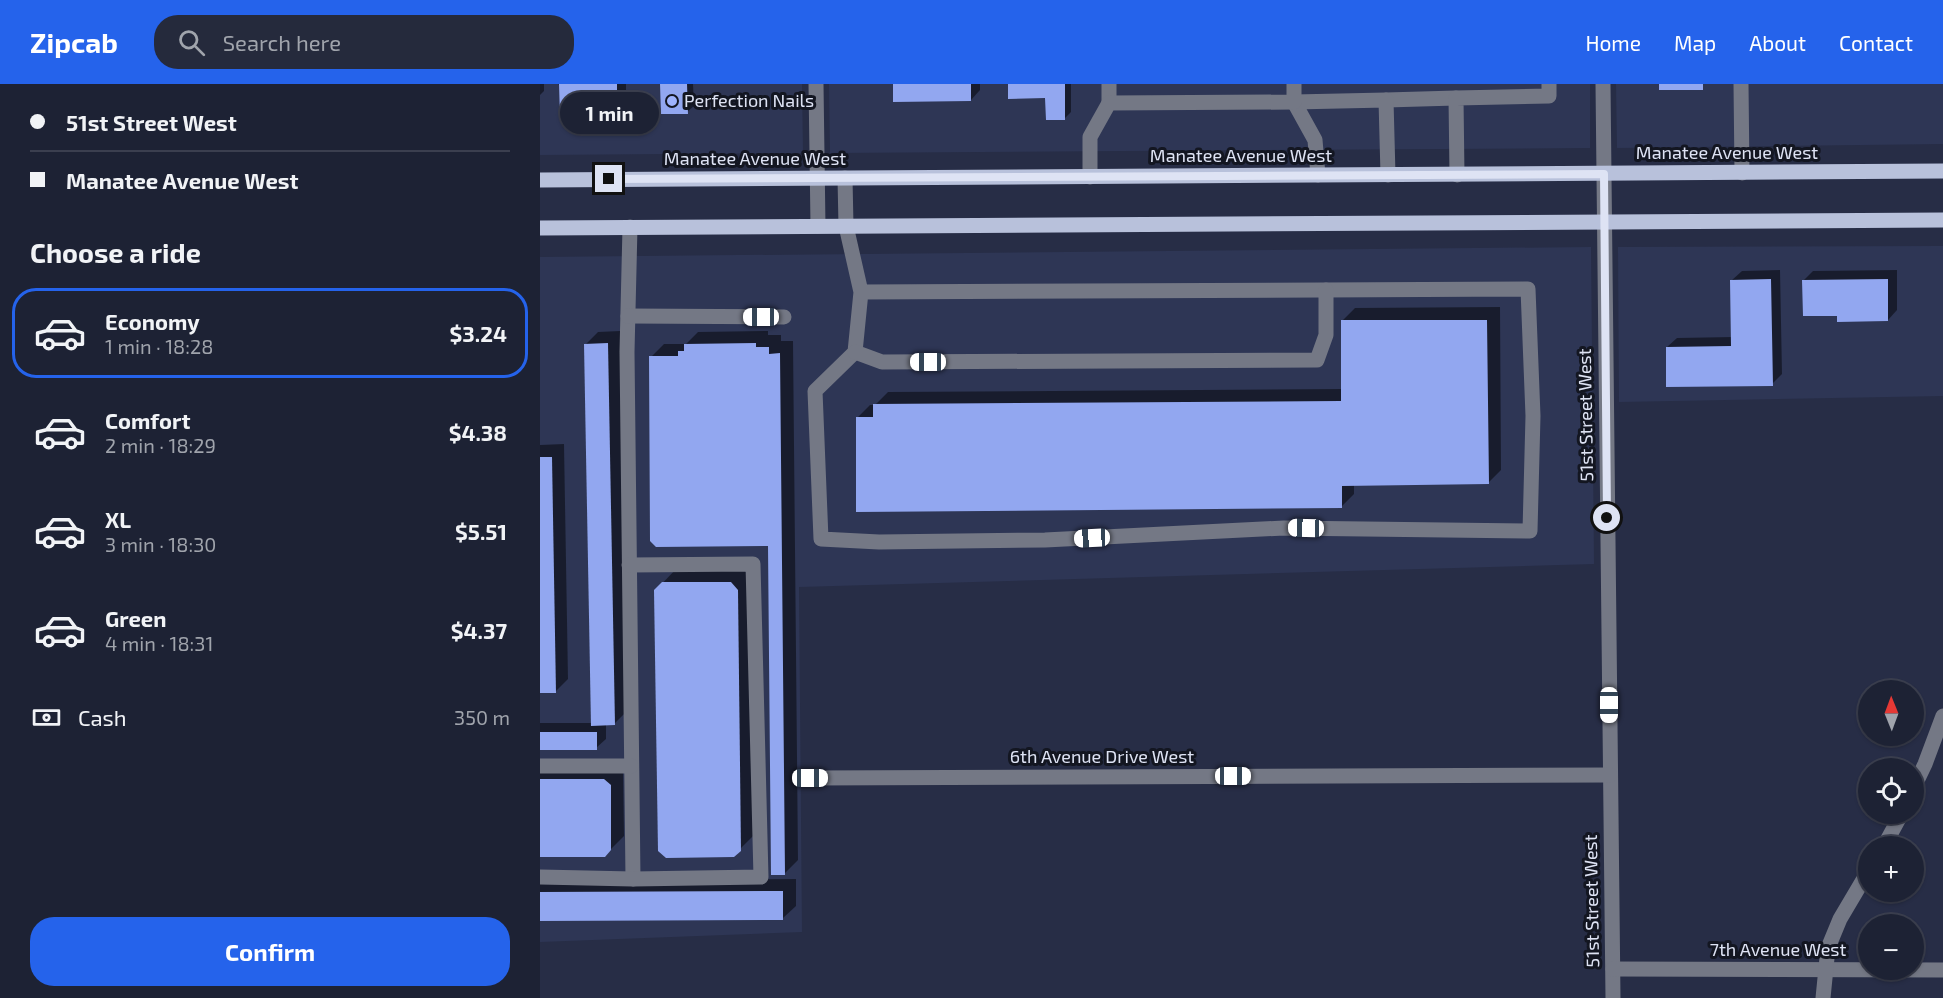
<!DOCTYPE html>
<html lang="en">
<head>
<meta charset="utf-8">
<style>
  :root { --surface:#1d2234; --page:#252a3c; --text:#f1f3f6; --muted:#a0a4ac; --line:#3b3f4f; --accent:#2563eb }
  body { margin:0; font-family:"Exo 2",sans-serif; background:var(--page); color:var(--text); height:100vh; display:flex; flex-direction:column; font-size:22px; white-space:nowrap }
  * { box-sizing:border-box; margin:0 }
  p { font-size:20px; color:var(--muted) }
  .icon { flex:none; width:33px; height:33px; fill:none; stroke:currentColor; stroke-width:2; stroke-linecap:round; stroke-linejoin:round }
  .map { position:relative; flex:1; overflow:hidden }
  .drawer { display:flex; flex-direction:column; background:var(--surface); width:540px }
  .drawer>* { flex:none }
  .banner { display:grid; align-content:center; height:132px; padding:0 30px; background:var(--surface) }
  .needle { width:39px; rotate:359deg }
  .tools { position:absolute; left:1318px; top:596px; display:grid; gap:12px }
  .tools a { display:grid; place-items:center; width:66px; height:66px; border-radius:50%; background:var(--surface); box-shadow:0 2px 4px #0004,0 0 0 2px var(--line); font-size:30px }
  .end { position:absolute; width:27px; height:27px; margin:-14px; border:8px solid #dee3f4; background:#111; box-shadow:0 0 0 3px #111 }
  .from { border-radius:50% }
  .bubble { position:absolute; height:42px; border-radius:21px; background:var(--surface); box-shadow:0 2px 4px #0004,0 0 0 2px var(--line); font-size:20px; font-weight:700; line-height:42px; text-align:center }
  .car { position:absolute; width:18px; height:36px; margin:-18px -9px; border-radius:8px; box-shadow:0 0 4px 2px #0007; background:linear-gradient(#fff 24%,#345 0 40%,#fff 0 76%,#345 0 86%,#fff 0) }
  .banner b { display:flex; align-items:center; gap:21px; height:57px; font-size:22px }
  .banner b+b { border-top:2px solid var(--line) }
  .banner i { width:15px; height:15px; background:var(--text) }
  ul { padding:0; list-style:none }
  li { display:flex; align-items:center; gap:18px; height:90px; margin:0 12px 9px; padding:0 18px; border:3px solid transparent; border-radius:24px }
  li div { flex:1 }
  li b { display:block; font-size:22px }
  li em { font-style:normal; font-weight:700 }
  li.active { border-color:var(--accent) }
  li>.icon { width:54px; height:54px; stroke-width:1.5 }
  h2 { padding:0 30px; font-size:27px; line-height:72px }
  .pay { display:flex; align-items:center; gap:15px; height:66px; padding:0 30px; font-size:22px }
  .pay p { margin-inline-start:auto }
  .button { display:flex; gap:12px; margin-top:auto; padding:12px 30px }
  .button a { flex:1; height:69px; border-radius:24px; background:var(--accent); color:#fff; font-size:24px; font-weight:700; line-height:69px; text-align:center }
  header { display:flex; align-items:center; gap:36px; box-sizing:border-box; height:84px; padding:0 30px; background:var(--accent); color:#fff }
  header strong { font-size:28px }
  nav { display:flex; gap:33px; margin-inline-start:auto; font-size:21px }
  .search { width:420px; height:54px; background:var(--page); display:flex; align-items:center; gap:15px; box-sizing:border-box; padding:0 21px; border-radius:24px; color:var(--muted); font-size:22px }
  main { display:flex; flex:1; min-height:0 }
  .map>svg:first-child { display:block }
  .built { fill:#2e3655 }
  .shadow { fill:#0007 }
  .building { fill:#92a7f0 }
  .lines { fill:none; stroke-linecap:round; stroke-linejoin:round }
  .minor { stroke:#747885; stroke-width:15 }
  .major { stroke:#b8c1db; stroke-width:15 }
  .route { stroke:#dee3f4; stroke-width:8 }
  .poi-dot { fill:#9eb3fd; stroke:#131621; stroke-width:2 }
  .labels { text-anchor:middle; stroke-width:6; stroke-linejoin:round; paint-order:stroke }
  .poi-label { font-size:18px; fill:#dee3f4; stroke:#131621; text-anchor:start }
  .street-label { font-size:18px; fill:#dee3f4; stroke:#131621 }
</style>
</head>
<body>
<header>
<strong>Zipcab</strong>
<div class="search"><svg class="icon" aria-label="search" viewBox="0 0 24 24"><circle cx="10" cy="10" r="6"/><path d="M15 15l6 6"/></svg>Search here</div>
<nav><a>Home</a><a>Map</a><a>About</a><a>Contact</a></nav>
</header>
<main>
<section class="drawer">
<div class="banner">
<b><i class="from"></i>51st Street West</b>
<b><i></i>Manatee Avenue West</b>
</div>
<h2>Choose a ride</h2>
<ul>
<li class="active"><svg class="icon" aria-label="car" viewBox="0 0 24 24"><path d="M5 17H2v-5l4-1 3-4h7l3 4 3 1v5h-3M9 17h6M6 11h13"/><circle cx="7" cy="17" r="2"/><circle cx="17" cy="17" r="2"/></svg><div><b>Economy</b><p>1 min · 18:28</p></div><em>$3.24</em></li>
<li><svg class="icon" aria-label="car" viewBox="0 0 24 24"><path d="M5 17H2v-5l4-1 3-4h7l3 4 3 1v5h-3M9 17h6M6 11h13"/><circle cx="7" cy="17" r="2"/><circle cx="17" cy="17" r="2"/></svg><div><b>Comfort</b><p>2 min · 18:29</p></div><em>$4.38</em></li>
<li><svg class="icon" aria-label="car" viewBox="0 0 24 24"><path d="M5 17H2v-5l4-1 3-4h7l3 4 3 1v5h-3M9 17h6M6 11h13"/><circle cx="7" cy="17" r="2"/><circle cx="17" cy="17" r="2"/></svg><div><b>XL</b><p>3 min · 18:30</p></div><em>$5.51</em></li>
<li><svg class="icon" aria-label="car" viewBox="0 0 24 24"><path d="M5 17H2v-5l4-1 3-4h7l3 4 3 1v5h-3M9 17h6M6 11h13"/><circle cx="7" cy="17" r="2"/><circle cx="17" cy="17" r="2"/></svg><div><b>Green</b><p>4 min · 18:31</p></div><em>$4.37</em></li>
</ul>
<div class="pay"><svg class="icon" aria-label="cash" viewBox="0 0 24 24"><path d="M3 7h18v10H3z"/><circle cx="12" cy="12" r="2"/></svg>Cash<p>350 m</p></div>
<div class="button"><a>Confirm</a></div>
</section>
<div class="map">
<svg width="1403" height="914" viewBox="0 0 1403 914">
  <rect width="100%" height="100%" fill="#272d46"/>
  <g class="built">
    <polygon points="0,0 262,0 263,69 0,71"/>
    <polygon points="289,0 1050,0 1050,64 290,69"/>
    <polygon points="1076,0 1403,0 1403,60 1077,64"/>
    <polygon points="1403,162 1403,312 1079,318 1078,163"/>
    <polygon points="1051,163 1054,480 259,503 262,848 0,858 0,173"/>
  </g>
  <g class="shadow">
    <polygon points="0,0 4,0 4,7 0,11"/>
    <polygon points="18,0 86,0 86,6 76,16 72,16 72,21 62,31"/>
    <polygon points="122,0 153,0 154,22 147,28"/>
    <polygon points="354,0 440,0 440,6 431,16"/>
    <polygon points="469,0 531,0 531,28 525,34 507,13"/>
    <polygon points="1240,186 1242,290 1232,300 1127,263 1137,254 1193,253 1192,196 1202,187"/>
    <polygon points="1357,186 1357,226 1348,236 1298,230 1264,196 1273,187"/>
    <polygon points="960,223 961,386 948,399 814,400 814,410 801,423 317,334 330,321 335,321 348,308 803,305 802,237 815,224"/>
    <polygon points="80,247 87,627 74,640 66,640 66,655 56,664 0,665 0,639 52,639 45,261 58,248"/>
    <polygon points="228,247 228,251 241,251 241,257 253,257 258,776 245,789 229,460 111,273 124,260 146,260 158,248"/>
    <polygon points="24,360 28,595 15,608 0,608 0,361"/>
    <polygon points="136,485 204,486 210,493 213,752 200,765 116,506"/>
    <polygon points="0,683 83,688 84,752 64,772 0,772"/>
    <polygon points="256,795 256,822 243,834 0,836 0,796"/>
  </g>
  <g class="building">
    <polygon points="19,0 77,0 77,18 63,18 63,32 20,33"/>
    <polygon points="120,0 147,0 148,30 121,30"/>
    <polygon points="353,0 431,0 431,17 353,18"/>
    <polygon points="468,0 525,0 525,36 506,36 505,14 468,15"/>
    <rect x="1119" y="0" width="44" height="6"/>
    <polygon points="1231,195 1233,302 1126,303 1126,263 1191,262 1190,196"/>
    <polygon points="1348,195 1348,237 1297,238 1297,232 1263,232 1262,196"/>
    <polygon points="801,236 947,236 949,400 802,402 802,424 316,428 316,333 333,333 333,320 801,317"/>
    <polygon points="68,259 75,641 51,642 44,260"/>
    <polygon points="216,259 216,263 229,263 229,270 240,269 245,791 231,791 228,462 116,463 110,457 109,272 138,272 138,267 144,267 144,260"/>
    <polygon points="0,373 12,373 16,609 0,609"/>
    <polygon points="122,498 191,498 198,506 201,767 194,773 126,774 118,767 114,506"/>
    <rect x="0" y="648" width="57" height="18"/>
    <polygon points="0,695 64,695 71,701 71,766 65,773 0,773"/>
    <polygon points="243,807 243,836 0,837 0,808"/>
  </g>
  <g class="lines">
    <g class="minor">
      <polyline points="276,0 278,142"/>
      <polyline points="569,0 569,19"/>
      <polyline points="1063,0 1073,914"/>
      <polyline points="1201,0 1202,89"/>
      <polyline points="846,16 916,14"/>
      <polyline points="778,91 775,56 754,18 846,16 848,91"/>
      <polyline points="917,91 916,14 1009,12 1009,0"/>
      <polyline points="550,93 550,53 569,19 754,18 754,0"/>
      <polyline points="305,94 306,142 321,208 315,268 275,307 281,455 339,458 505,456 744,444 990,447 993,332 988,205 321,208"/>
      <polyline points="90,143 87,268 93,795"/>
      <polyline points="88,232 244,233"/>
      <polyline points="315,268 342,278 777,276 786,251 786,206"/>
      <polyline points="0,682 91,682"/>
      <polyline points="270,694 1070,691"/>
      <polyline points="1374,703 1385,680 1403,632"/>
      <polyline points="1344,762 1362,729"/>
      <polyline points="0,793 93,795 221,793 213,480 89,481"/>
      <polyline points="1073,885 1403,886"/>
      <polyline points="1283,914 1288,864 1300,835 1329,786"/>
    </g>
    <g class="major">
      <polyline points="0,96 1403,87"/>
      <polyline points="0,144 1403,136"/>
    </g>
  </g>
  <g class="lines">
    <polyline class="route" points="69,95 1064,90 1067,434"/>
  </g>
  <circle class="poi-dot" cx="132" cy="17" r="6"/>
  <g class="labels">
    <g class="poi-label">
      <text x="144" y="23">Perfection Nails</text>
    </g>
    <g class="street-label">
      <text x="1187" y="75">Manatee Avenue West</text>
      <text x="701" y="78">Manatee Avenue West</text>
      <text x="215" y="81">Manatee Avenue West</text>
      <text transform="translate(1046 331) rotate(-91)" y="6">51st Street West</text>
      <text x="562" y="679">6th Avenue Drive West</text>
      <text transform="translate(1052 817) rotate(-91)" y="6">51st Street West</text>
      <text x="1238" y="872">7th Avenue West</text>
    </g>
  </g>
</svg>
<div class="tools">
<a><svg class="needle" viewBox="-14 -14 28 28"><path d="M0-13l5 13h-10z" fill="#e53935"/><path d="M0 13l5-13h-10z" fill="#a0a4ac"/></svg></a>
<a><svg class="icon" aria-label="locate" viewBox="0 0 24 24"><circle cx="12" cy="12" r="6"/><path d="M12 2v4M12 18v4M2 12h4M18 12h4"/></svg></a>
<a>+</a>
<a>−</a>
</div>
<i class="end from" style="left:1067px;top:434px"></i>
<i class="end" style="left:69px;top:95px"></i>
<div class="bubble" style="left:20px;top:8px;width:99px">1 min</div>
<i class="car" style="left:221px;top:233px;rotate:270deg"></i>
<i class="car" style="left:388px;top:278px;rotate:270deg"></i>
<i class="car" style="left:766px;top:444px;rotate:271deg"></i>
<i class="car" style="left:552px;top:454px;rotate:267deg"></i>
<i class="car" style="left:1069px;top:621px;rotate:180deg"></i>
<i class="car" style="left:693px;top:692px;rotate:90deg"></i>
<i class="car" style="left:270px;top:694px;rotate:90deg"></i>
</div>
</main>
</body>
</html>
